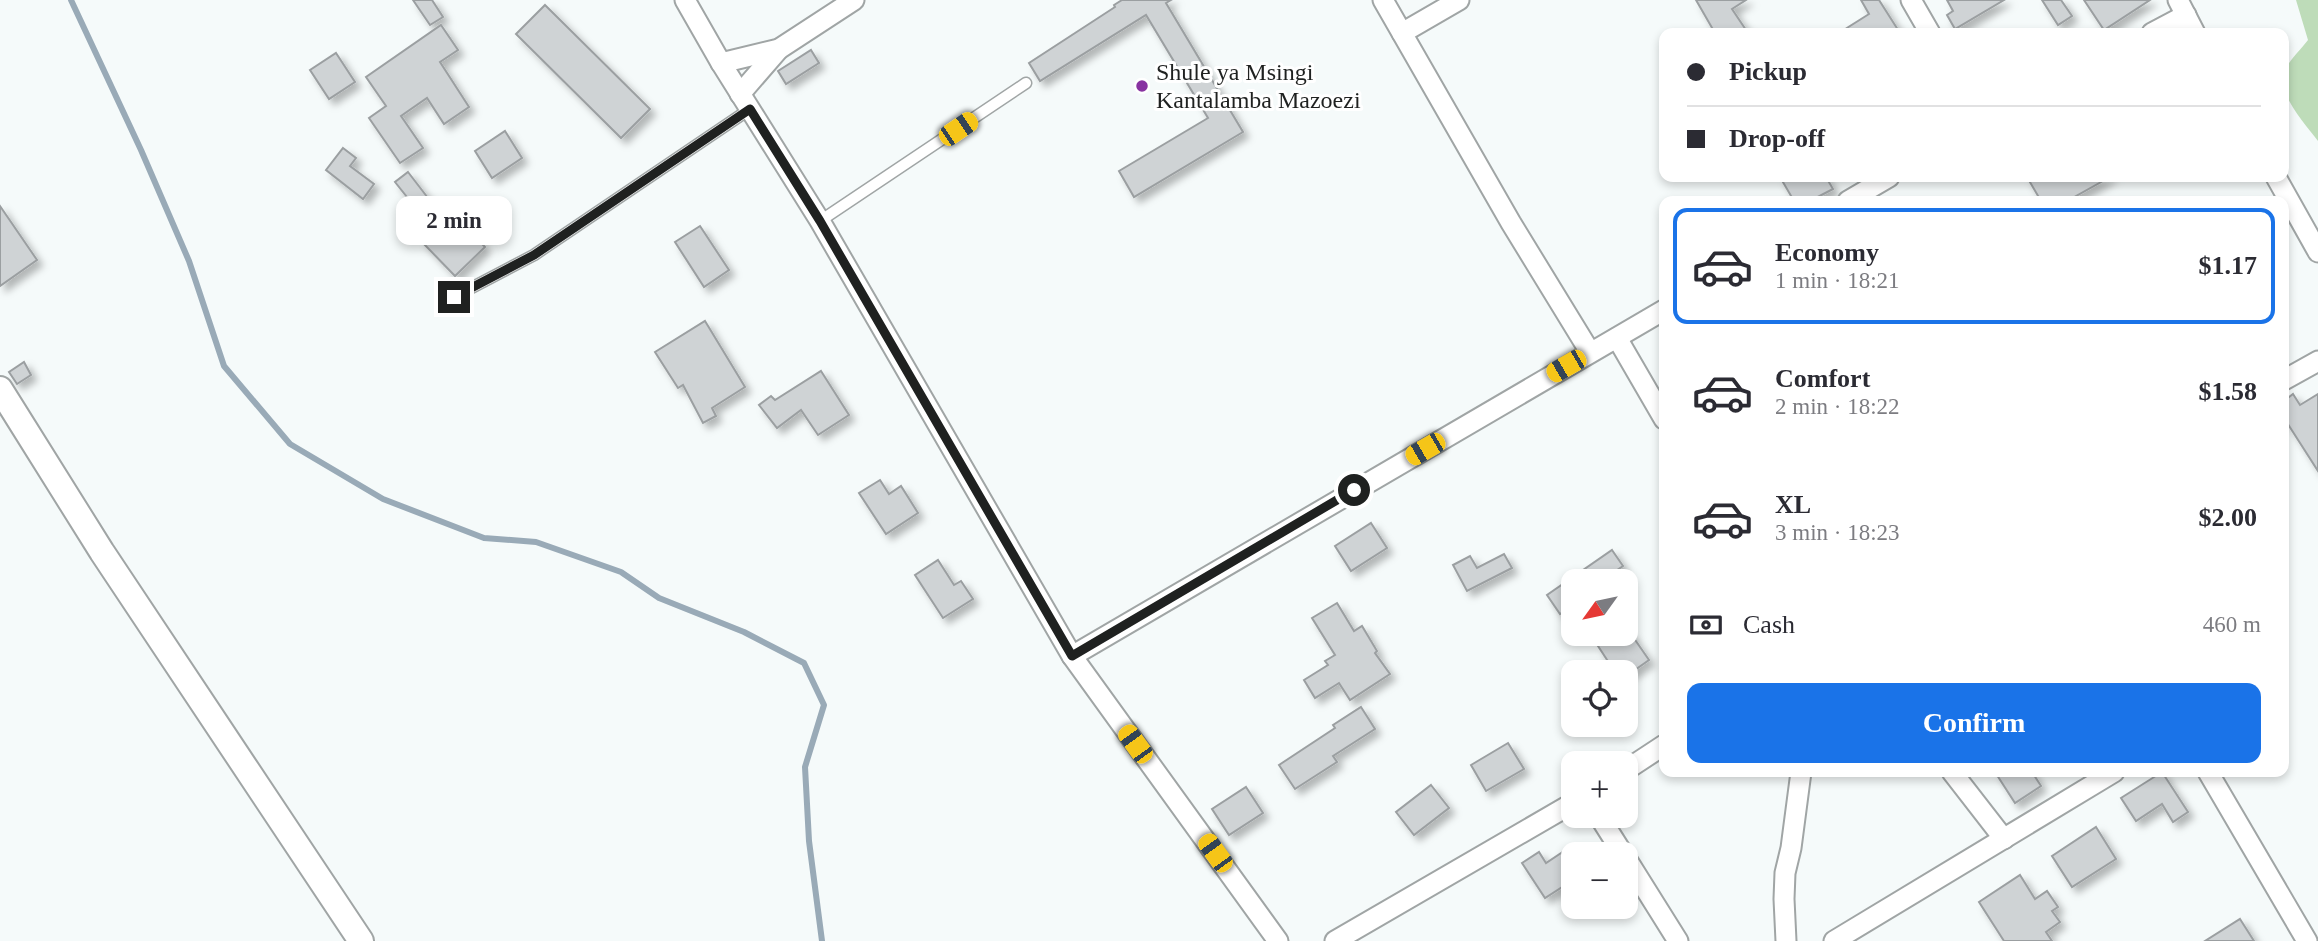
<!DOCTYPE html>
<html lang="en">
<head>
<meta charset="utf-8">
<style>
  :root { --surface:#fff; --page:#f7f7f7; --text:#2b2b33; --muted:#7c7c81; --line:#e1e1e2; --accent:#1a73e8 }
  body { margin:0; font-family:Georgia,serif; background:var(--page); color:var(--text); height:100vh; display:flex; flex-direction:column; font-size:26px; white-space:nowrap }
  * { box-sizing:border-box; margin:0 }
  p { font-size:23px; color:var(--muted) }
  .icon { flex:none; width:38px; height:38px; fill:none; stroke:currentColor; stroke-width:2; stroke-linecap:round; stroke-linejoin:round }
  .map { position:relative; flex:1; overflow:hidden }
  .details { position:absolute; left:1659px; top:196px; width:630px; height:581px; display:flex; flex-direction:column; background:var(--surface); border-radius:14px; box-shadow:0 4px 10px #0003 }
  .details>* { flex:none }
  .banner { position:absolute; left:1659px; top:28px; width:630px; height:154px; border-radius:14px; box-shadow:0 4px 10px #0003; display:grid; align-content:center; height:154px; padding:0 28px; background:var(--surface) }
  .needle { width:46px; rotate:237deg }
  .controls { position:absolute; left:1561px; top:569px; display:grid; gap:14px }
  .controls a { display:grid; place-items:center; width:77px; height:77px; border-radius:14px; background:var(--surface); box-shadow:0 4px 10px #0003; font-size:35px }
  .end { position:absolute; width:32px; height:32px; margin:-16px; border:9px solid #1f2120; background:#fff; box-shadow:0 0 0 4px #fff }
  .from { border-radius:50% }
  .bubble { position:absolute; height:49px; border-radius:14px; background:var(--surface); box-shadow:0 4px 10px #0003; font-size:23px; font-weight:600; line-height:49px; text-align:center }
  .car { position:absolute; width:21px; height:42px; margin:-21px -10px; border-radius:9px; box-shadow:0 0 5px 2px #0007; background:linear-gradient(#f5c518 24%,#345 0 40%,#f5c518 0 76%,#345 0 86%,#f5c518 0) }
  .banner b { display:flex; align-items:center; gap:24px; height:66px; font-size:26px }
  .banner b+b { border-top:2px solid var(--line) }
  .banner i { width:18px; height:18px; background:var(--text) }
  ul { padding:12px 0 0; list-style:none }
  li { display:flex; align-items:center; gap:21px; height:116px; margin:0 14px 10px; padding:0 14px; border:4px solid transparent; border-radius:14px }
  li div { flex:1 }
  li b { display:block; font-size:26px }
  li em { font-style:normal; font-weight:600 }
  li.active { border-color:var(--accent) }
  li>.icon { width:63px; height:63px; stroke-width:1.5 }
  .pay { display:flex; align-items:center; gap:18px; height:77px; padding:0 28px; font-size:26px }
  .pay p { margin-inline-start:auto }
  .button { display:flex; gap:14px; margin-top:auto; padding:14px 28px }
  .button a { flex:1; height:80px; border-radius:14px; background:var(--accent); color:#fff; font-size:28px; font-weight:600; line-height:80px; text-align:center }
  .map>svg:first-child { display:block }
  .green { fill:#bedcb9 }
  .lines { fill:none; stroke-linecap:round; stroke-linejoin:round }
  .stream { stroke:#99aab7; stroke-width:6 }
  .building { fill:#cfd3d5; stroke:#9b9fa1; stroke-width:2; filter:url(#shadow) }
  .service-casing { stroke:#a0a5a5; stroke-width:13 }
  .minor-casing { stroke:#a0a5a5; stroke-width:23 }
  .tertiary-casing { stroke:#a0a5a5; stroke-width:28 }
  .service { stroke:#fff; stroke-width:10 }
  .minor { stroke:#fff; stroke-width:19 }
  .tertiary { stroke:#fff; stroke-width:24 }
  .route { stroke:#1f2120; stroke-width:9 }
  .poi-dot { fill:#8833a1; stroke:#fff; stroke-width:2.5 }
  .labels { text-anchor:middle; stroke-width:6; stroke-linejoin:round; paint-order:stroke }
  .poi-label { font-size:24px; fill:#1f2120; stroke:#fff; text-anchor:start }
</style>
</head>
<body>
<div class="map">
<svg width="2318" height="941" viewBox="0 0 2318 941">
  <defs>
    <filter id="shadow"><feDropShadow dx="5.5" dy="5.5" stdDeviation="3.5" flood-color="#0004"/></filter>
  </defs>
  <rect width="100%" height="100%" fill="#f5fafa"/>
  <path class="green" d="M2296,0H2318V141C2306,125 2276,93 2284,72C2287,63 2302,48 2308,40Z"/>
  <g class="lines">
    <polyline class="stream" points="71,0 141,150 189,261 224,366 290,444 383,499 484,538 536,542 621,572 659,598 744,632 804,663 824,705 805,767 809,841 822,941"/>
  </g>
  <g class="building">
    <polygon points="413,0 432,0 443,17 430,25"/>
    <polygon points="1122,0 1171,0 1166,3 1243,132 1134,197 1119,171 1208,118 1146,15 1040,81 1029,63 1115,7 1114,5"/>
    <polygon points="1696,0 1746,0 1732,9 1748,33 1715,33"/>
    <polygon points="1861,0 1879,0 1900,33 1839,33 1869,14"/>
    <polygon points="1947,0 2004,0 1955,29 1947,15 1953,11"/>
    <polygon points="2042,0 2061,0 2072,16 2058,25"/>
    <polygon points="2084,0 2150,0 2104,30"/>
    <polygon points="545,5 650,109 621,138 516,34"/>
    <polygon points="441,25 458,50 440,62 469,107 444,124 427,98 401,116 423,148 400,163 369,118 386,106 366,77"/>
    <polygon points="811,50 819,63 786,84 778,71"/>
    <polygon points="336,53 355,82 329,99 310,70"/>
    <polygon points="505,131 522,158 492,178 475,151"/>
    <polygon points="343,148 356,158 350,166 374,184 363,199 326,170"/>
    <polygon points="408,172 445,220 453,213 485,247 455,276 422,242 434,231 395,182"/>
    <polygon points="1780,177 1826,177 1833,189 1810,201 1794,201"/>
    <polygon points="2027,177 2110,177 2067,201 2041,201"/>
    <polygon points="0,206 37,260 0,286"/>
    <polygon points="700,226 729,270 704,287 675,242"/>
    <polygon points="705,321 745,387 712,408 716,416 703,423 683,385 678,388 655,352"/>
    <polygon points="24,362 31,375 17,384 9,372"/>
    <polygon points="821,371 849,415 818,435 801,410 777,428 759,405 771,396 775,400"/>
    <polygon points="2293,394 2300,405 2318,394 2318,471 2284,418 2284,401"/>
    <polygon points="880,480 889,494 901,486 918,513 886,534 859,493"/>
    <polygon points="1371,523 1387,548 1351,571 1335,546"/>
    <polygon points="1612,550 1623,566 1601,581 1573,581 1573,605 1560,614 1547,595"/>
    <polygon points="1504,554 1512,568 1467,591 1453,565 1470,556 1477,568"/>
    <polygon points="938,560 954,585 961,581 973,599 943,618 915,575"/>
    <polygon points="1337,603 1354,631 1362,626 1377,651 1375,653 1390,674 1350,700 1339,683 1315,698 1304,680 1328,665 1325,661 1335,655 1312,618"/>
    <polygon points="1616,634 1631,634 1649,660 1632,672 1615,672 1598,646"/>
    <polygon points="1361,707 1375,729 1333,756 1337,762 1295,789 1279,765 1335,728 1333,725"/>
    <polygon points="1508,743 1524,769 1486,791 1471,765"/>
    <polygon points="1995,772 2032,772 2041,786 2015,803"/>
    <polygon points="2162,772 2188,812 2173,822 2162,804 2136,821 2121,798"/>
    <polygon points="1431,785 1449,808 1414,835 1396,812"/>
    <polygon points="1246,787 1263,813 1229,835 1212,809"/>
    <polygon points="2096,827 2116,859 2072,887 2052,856"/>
    <polygon points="1573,845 1573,880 1545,898 1522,863 1539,852 1546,863"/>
    <polygon points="2020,875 2035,899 2047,891 2058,907 2052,911 2060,922 2046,932 2052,941 2004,941 1979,902"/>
    <polygon points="2240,919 2254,941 2205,941"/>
  </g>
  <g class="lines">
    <defs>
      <g id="service">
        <polyline points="820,221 1026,83"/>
        <polyline points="454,297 534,255 750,109"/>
      </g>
      <g id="minor">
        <polyline points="685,0 721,63 820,221 1072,656 1278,941"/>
        <polyline points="1383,0 1511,223 1590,352"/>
        <polyline points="1911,0 1930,33"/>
        <polyline points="2178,0 2195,33"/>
        <polyline points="1402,33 1459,0"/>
        <polyline points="2152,33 2186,15"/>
        <polyline points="721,63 779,49 854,0"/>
        <polyline points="740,94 779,49"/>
        <polyline points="2276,177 2318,252"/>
        <polyline points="1848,201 1889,177"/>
        <polyline points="1617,338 1664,419"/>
        <polyline points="2284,380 2318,361"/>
        <polyline points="1072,656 1664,310"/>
        <polyline points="1626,770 1664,745"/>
        <polyline points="1952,772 2004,839"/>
        <polyline points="2208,772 2307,941"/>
        <polyline points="1599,816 1623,854"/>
        <polyline points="1626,858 1678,941"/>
        <polyline points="1335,941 1573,803"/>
        <polyline points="1786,941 1784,899 1785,873 1791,848 1801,772"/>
        <polyline points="1834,941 2114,772"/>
      </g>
      <polyline id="tertiary" points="0,389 102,552 361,941"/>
    </defs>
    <use href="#service" class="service-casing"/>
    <use href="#minor" class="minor-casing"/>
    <use href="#tertiary" class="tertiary-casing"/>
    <use href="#service" class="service"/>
    <use href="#minor" class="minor"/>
    <use href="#tertiary" class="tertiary"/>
  </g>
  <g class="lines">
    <polyline class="route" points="454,297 534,255 750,109 820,221 1072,656 1354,490"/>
  </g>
  <circle class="poi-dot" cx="1142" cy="86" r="7"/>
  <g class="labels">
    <g class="poi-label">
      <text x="1156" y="80">Shule ya Msingi<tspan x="1156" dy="28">Kantalamba Mazoezi</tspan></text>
    </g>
  </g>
</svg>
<div class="controls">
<a><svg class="needle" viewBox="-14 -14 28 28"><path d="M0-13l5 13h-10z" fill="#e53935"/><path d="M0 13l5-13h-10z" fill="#7c7c81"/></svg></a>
<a><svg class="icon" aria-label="locate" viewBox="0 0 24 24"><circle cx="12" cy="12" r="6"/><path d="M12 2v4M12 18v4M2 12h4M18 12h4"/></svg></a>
<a>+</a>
<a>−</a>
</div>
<i class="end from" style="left:1354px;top:490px"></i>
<i class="end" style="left:454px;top:297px"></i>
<div class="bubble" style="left:396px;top:196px;width:116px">2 min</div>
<i class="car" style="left:958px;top:129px;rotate:56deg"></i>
<i class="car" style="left:1566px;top:366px;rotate:240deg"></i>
<i class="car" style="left:1425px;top:449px;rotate:240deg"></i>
<i class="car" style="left:1135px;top:744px;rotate:324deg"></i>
<i class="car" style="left:1215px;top:853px;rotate:324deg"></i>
<div class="banner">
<b><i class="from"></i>Pickup</b>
<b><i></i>Drop-off</b>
</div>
<section class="details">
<ul>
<li class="active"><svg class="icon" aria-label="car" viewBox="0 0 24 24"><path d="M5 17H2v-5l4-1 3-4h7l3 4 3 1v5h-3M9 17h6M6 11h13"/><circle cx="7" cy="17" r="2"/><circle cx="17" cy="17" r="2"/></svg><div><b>Economy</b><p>1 min · 18:21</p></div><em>$1.17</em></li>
<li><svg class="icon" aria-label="car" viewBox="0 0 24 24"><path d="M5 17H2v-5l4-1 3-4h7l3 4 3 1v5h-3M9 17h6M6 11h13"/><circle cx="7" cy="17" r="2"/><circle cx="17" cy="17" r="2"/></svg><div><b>Comfort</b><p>2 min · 18:22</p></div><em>$1.58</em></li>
<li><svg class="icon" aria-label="car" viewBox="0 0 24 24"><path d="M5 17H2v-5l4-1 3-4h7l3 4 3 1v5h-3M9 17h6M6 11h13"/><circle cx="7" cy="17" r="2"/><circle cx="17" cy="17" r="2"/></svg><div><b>XL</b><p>3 min · 18:23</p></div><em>$2.00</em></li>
</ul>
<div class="pay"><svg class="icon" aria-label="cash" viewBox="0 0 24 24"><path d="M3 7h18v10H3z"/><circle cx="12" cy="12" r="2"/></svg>Cash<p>460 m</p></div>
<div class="button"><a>Confirm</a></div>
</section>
</div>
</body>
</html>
